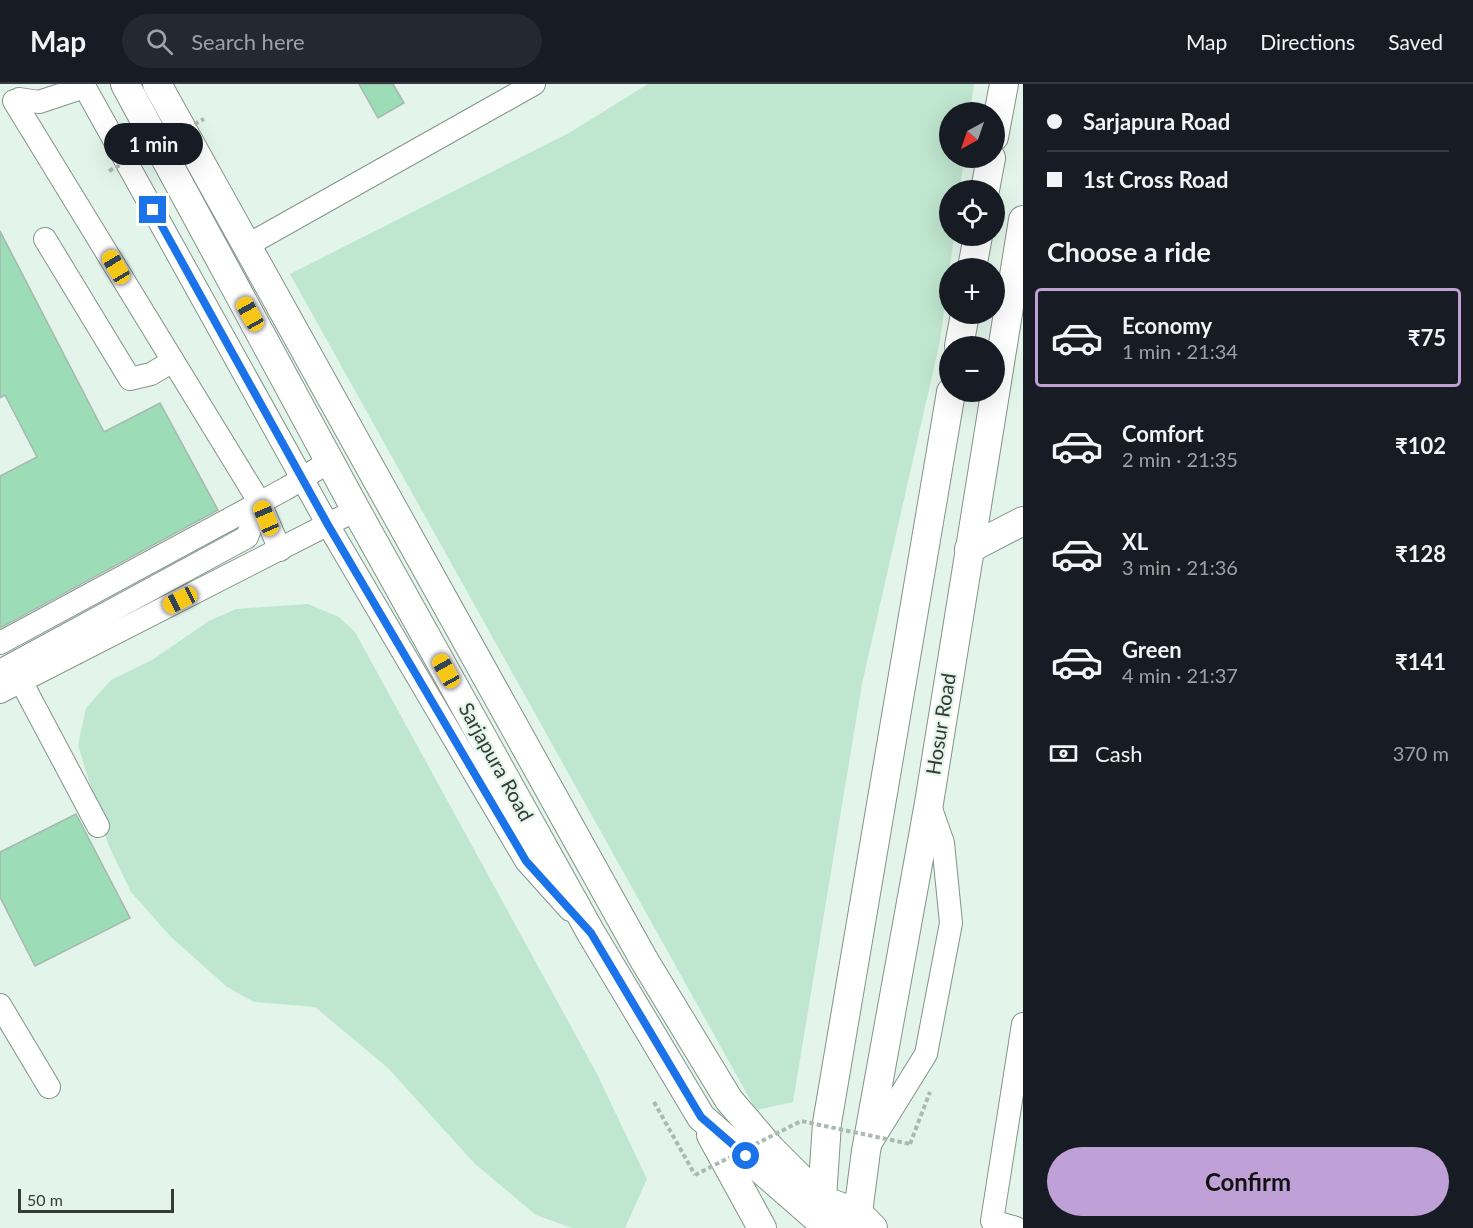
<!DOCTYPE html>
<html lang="en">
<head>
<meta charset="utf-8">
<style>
  :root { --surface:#171b24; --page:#242831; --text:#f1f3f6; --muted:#9ea1a6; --line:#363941; --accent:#bfa1d7 }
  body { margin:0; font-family:Lato,sans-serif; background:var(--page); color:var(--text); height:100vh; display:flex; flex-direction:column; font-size:22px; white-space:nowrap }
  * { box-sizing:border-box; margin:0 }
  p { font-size:20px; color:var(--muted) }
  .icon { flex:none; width:33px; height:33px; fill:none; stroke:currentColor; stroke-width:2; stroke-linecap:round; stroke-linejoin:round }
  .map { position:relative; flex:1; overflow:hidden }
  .panel { display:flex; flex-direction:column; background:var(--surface); width:450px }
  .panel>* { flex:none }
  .top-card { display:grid; align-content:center; height:132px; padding:0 24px; background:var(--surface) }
  .needle { width:39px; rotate:220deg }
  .controls { position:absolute; left:939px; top:18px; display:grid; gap:12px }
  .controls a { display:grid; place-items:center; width:66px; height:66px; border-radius:50%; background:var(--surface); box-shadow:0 6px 24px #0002; font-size:30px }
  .scale { position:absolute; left:18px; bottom:15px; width:156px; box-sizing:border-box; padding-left:6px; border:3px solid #353c38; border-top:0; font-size:16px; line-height:21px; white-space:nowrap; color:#353c38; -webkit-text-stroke:4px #e3f5ea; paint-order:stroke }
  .end { position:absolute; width:27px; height:27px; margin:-14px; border:8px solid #1a73e8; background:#fff; box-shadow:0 0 0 3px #fff }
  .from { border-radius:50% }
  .bubble { position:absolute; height:42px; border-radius:21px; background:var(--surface); box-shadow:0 6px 24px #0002; font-size:20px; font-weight:700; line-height:42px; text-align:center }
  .car { position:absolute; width:18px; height:36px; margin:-18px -9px; border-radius:8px; box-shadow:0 0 4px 2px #0007; background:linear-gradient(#f5c518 24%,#345 0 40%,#f5c518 0 76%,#345 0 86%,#f5c518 0) }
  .top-card b { display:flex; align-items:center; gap:21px; height:57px; font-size:22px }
  .top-card b+b { border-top:2px solid var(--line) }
  .top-card i { width:15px; height:15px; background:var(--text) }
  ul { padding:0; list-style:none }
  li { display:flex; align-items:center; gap:18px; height:99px; margin:0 12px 9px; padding:0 12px; border:3px solid transparent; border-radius:6px }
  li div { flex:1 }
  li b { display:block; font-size:22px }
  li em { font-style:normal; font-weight:700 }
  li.active { border-color:var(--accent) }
  li>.icon { width:54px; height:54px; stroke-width:1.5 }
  h2 { padding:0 24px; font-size:27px; line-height:72px }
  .pay { display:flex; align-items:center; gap:15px; height:66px; padding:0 24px; font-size:22px }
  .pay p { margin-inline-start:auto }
  .button { display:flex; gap:12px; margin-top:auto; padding:12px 24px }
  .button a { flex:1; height:69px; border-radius:36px; background:var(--accent); color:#111; font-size:24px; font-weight:700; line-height:69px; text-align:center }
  header { display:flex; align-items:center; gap:36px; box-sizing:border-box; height:84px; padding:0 30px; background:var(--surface); border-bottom:2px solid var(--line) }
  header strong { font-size:28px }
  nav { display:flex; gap:33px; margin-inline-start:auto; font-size:21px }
  .search { width:420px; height:54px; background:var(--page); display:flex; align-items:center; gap:15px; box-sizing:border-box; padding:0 21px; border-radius:33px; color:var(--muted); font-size:22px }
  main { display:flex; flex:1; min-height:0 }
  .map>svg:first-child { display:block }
  .green { fill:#bfe6ce }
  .building { fill:#9cdcb7; stroke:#a7b8ad; stroke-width:1.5 }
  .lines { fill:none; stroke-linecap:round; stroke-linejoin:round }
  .minor-casing { stroke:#839389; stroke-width:24 }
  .major-casing { stroke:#839389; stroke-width:30 }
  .path { stroke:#abbab1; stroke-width:4; stroke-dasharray:4.5 3; stroke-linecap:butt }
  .minor { stroke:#fff; stroke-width:22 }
  .major { stroke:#fff; stroke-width:28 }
  .path-bridge { stroke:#abbab1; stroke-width:4; stroke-dasharray:4.5 3; stroke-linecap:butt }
  .route { stroke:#1a73e8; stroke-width:8 }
  .labels { text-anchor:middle; stroke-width:4.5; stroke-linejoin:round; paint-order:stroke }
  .street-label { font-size:20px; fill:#353c38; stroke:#e3f5ea }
</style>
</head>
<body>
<header>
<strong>Map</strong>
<div class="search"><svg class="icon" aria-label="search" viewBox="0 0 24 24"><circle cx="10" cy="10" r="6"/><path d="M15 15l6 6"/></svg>Search here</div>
<nav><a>Map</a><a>Directions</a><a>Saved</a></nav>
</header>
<main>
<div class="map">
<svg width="1023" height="1144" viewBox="0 0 1023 1144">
  <rect width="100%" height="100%" fill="#e3f5ea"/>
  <g class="green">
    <polygon points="648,0 974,0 970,28 950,28 950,74 964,74 960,106 950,106 950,152 954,152 940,257 862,600 793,1018 756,1026 290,190 569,49"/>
    <polygon points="308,520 339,533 355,548 597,990 647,1095 625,1144 572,1144 536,1131 475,1080 388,984 315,923 254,918 227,903 170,852 131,808 108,760 78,661 86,624 111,596 152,576 209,537 236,525"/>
  </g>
  <g class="building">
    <polygon points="359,0 393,0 404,19 378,34"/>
    <polygon points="0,147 104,348 160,319 218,426 0,544 0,392 37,373 5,311 0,314"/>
    <polygon points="76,730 130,834 35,882 0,813 0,768"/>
  </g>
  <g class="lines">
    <defs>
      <g id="minor">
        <polyline points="83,0 328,441 526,777 570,826"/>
        <polyline points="19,15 39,18 84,3"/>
        <polyline points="14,17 260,419 280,466"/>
        <polyline points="45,155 130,295 151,290 173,277"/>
        <polyline points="246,162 534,0"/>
        <polyline points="0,559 287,404 330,377"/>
        <polyline points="14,584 98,742"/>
        <polyline points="0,587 247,453 260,419"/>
        <polyline points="0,608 356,426"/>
        <polyline points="0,921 49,1003"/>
        <polyline points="869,1062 926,970 951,839 943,759 929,719"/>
        <polyline points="1016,1144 992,1137 1023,940"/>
      </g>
      <g id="major">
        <polyline points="125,0 356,426 591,849 701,1033 820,1137 844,1144"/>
        <polyline points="157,0 644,876 729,1016 771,1065 822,1116 858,1129 873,1144"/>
        <polyline points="994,53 1004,0"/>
        <polyline points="985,106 991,74"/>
        <polyline points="972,184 978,152"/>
        <polyline points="959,262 965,230"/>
        <polyline points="969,465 1023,437"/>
        <polyline points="711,1051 762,1144"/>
        <polyline points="821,1129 827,1039 951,308"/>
        <polyline points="856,1144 866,1067 929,719 1023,136"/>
      </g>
    </defs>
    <use href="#minor" class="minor-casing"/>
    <use href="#major" class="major-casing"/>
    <g class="path">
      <polyline points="654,1018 695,1091"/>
      <polyline points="910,1060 930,1008"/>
    </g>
    <use href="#minor" class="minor"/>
    <use href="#major" class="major"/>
    <g class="path-bridge">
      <polyline points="109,87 204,35"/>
      <polyline points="695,1091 801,1037 910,1060"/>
    </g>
  </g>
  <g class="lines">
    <polyline class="route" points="153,126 328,441 526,777 591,849 701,1033 746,1072"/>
  </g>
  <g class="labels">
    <g class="street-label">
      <text transform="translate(941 640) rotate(-81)" y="7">Hosur Road</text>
      <text transform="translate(496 678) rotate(61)" y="7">Sarjapura Road</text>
    </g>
  </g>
</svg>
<div class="controls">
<a><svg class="needle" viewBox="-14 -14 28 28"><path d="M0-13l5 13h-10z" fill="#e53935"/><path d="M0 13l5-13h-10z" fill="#9ea1a6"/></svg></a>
<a><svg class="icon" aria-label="locate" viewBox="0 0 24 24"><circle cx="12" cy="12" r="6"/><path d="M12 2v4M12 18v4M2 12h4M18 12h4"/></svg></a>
<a>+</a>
<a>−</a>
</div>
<div class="scale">50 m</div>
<i class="end from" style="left:746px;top:1072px"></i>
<i class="end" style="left:153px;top:126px"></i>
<div class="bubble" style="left:104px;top:39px;width:99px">1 min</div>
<i class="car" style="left:116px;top:183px;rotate:329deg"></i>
<i class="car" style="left:250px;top:230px;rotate:331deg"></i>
<i class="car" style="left:266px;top:434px;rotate:337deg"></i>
<i class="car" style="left:180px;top:516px;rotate:243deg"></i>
<i class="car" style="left:446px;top:587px;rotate:331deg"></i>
</div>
<section class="panel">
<div class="top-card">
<b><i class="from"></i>Sarjapura Road</b>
<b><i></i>1st Cross Road</b>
</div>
<h2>Choose a ride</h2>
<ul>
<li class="active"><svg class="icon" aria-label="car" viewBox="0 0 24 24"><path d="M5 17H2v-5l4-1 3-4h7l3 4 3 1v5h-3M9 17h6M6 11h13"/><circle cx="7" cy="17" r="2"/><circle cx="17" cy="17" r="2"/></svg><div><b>Economy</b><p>1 min · 21:34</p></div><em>₹75</em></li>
<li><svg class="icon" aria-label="car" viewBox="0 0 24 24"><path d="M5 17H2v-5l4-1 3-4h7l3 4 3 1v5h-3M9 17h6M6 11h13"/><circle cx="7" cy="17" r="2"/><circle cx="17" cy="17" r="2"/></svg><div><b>Comfort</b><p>2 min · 21:35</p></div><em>₹102</em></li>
<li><svg class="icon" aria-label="car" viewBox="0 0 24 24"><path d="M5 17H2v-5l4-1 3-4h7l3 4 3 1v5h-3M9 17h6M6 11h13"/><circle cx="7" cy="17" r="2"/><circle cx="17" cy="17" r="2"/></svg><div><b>XL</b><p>3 min · 21:36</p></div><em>₹128</em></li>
<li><svg class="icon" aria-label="car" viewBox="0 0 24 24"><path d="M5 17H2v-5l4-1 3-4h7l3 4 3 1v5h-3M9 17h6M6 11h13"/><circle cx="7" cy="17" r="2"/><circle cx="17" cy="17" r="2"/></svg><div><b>Green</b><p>4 min · 21:37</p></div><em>₹141</em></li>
</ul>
<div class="pay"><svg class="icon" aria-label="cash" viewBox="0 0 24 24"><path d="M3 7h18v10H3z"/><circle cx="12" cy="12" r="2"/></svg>Cash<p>370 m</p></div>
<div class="button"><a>Confirm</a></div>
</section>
</main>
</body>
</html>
